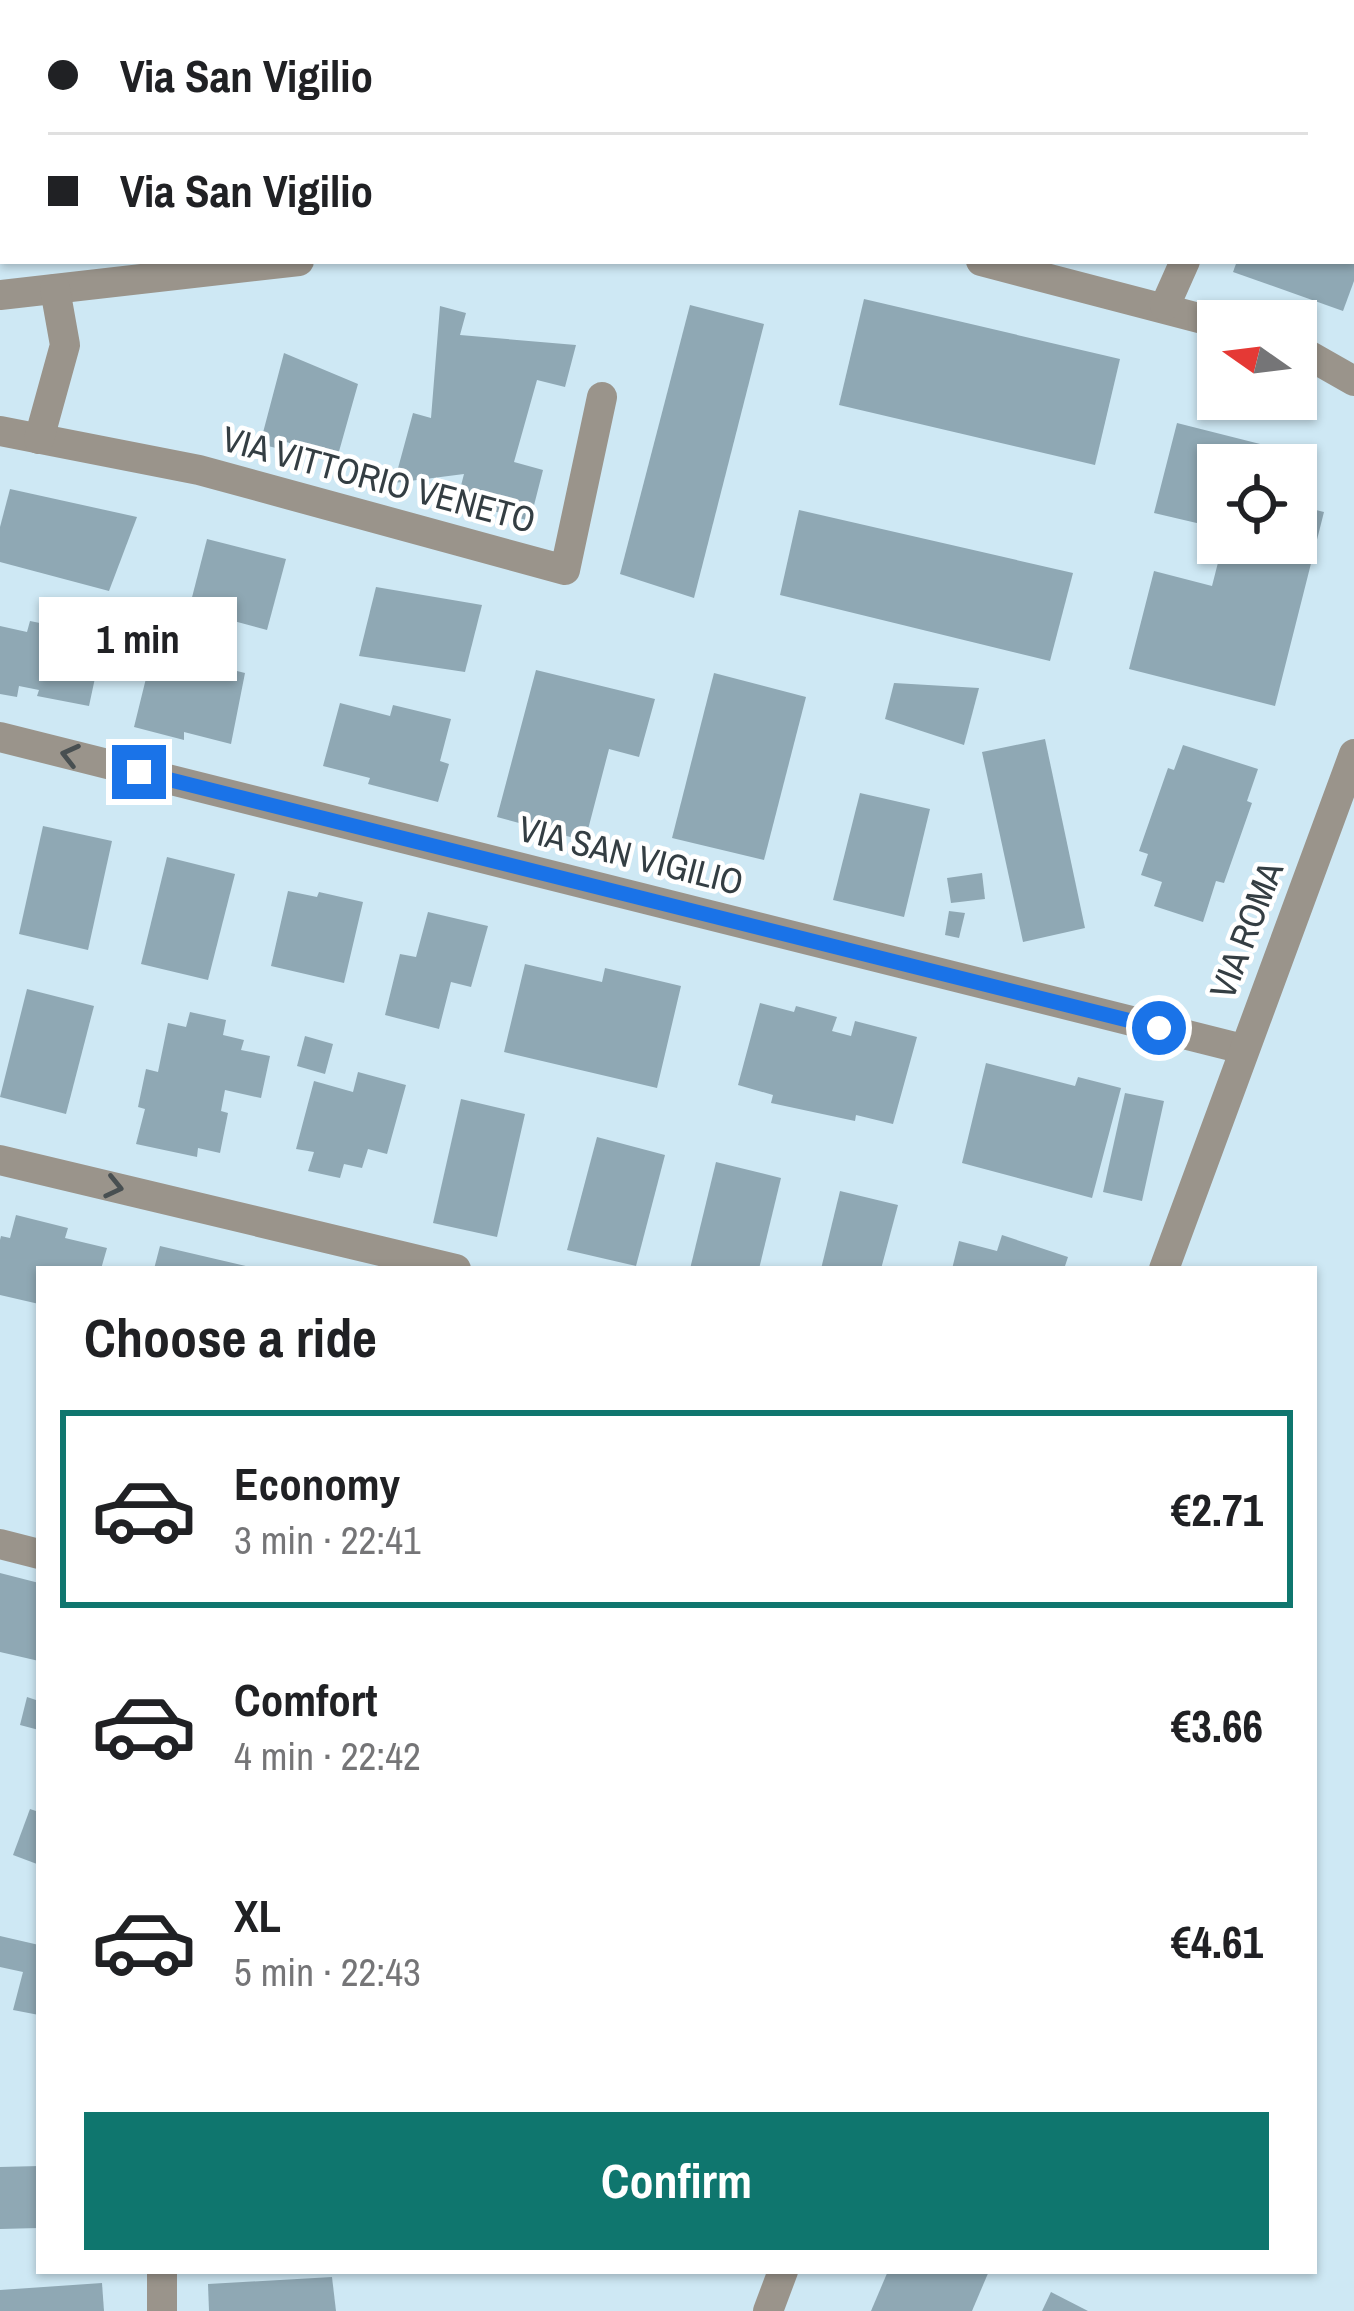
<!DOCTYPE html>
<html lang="en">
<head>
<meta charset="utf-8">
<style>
  :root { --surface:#fff; --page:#f6f6f6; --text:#202124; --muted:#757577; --line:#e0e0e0; --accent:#0f766e }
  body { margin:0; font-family:"Archivo Narrow",sans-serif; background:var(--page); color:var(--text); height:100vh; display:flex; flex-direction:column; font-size:45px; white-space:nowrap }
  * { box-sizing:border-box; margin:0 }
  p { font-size:39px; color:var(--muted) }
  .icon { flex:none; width:66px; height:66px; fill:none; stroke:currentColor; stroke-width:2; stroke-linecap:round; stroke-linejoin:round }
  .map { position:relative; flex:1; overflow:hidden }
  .drawer { position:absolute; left:36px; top:1266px; width:1281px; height:1008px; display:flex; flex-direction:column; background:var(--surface); border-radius:0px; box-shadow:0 3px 9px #0004 }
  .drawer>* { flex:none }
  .guide { position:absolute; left:0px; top:0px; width:1356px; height:264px; box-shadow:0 3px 9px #0004; display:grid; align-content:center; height:264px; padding:0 48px; background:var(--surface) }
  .needle { width:78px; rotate:284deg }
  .controls { position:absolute; left:1197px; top:300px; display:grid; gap:24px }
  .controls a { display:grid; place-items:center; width:120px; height:120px; border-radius:0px; background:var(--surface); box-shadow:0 3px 9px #0004; font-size:60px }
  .end { position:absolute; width:54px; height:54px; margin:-27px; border:15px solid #1a73e8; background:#fff; box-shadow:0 0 0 6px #fff }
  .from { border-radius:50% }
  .bubble { position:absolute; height:84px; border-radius:0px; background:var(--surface); box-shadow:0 3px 9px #0004; font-size:39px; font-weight:800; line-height:84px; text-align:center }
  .guide b { display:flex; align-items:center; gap:42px; height:114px; font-size:45px }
  .guide b+b { border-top:3px solid var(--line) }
  .guide i { width:30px; height:30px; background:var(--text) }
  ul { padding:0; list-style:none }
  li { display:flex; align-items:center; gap:36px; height:198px; margin:0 24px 18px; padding:0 24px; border:6px solid transparent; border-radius:0px }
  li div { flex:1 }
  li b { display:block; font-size:45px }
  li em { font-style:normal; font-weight:800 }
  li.on { border-color:var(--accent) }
  li>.icon { width:108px; height:108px; stroke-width:1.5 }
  h2 { padding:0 48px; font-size:54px; line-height:144px }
  .action { display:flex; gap:24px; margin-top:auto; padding:24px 48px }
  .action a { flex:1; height:138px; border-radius:0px; background:var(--accent); color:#fff; font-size:48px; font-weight:800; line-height:138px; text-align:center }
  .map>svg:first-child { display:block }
  .building { fill:#8fa8b4 }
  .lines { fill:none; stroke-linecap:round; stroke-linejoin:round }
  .minor { stroke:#9a948b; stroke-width:30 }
  .oneway { stroke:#484f51 }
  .route { stroke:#1a73e8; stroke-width:15 }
  .labels { text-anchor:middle; stroke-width:9; stroke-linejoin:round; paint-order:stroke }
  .street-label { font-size:36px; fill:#343e43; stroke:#fff }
</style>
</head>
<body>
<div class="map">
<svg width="1354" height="2311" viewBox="0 0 1354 2311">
  <rect width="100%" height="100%" fill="#cee8f4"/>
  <g class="building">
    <polygon points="1237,261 1354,261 1354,281 1343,311 1233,272"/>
    <polygon points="864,299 1120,359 1095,465 839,405"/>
    <polygon points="690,305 764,324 694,598 620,574"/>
    <polygon points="440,306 466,313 460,335 576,345 565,387 537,380 514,462 543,470 530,521 457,501 464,474 394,483 413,413 431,418"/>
    <polygon points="284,353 358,384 338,455 282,441 280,449 260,444"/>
    <polygon points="1177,423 1300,454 1297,465 1218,465 1218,528 1154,513"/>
    <polygon points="10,489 137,517 109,591 0,562 0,527"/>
    <polygon points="1296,505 1324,512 1275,706 1129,669 1154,571 1212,586 1223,543 1296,543"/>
    <polygon points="799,510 1073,573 1050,661 780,595"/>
    <polygon points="207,539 286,559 267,630 189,609"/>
    <polygon points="376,587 482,605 465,672 359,656"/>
    <polygon points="30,621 104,636 89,706 37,696 39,690 19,686 17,697 0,694 0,626 27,632"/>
    <polygon points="153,650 245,673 231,744 184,732 184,740 134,727"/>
    <polygon points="536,670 655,699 639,757 609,749 585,841 497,817"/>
    <polygon points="714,673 806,697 764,860 672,838"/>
    <polygon points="894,683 979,688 964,745 885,719"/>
    <polygon points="340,703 390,716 393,705 451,719 440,761 449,764 438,802 368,784 370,778 323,766"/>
    <polygon points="1045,739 1085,928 1023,942 982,752"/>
    <polygon points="1183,745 1258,769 1247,801 1252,803 1224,883 1216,881 1203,922 1154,906 1162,882 1141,875 1148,854 1139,851 1168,768 1174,770"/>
    <polygon points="860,793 930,809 904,917 833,900"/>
    <polygon points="43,826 112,841 88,950 19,934"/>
    <polygon points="167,857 235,874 208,980 141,964"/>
    <polygon points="982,873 985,899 951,903 947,878"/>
    <polygon points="288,891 317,897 319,892 363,902 344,983 271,966"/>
    <polygon points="949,911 965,913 959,938 945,935"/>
    <polygon points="428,912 488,926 471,987 451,982 439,1029 385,1015 400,954 416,957"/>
    <polygon points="525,964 602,982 605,968 681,986 657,1088 504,1052"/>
    <polygon points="27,989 94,1006 66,1114 0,1097"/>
    <polygon points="760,1003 794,1012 796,1006 837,1017 832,1031 851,1036 855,1021 917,1037 893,1124 856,1115 855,1121 771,1103 773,1095 738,1085"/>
    <polygon points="190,1012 226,1020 223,1035 244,1040 241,1050 270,1056 261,1098 225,1090 221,1111 228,1113 220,1153 198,1148 197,1157 136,1144 145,1109 138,1107 146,1069 158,1072 168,1023 186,1027"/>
    <polygon points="305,1036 333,1044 325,1074 297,1066"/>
    <polygon points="986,1063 1075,1086 1078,1077 1121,1088 1092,1198 962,1163"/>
    <polygon points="358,1072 406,1085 387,1154 368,1149 362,1168 344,1164 340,1178 308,1171 314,1152 296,1149 314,1081 353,1092"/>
    <polygon points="1125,1093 1164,1101 1142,1201 1103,1192"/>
    <polygon points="461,1099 525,1114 497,1237 433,1223"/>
    <polygon points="597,1137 665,1155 636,1266 567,1250"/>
    <polygon points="716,1162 781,1178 759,1269 690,1269"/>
    <polygon points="840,1191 898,1205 881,1269 821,1269"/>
    <polygon points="16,1215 68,1228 65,1238 107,1248 101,1269 39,1269 39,1304 0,1295 0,1240 1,1236 10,1238"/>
    <polygon points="1002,1235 1068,1257 1064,1269 952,1269 959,1241 997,1251"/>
    <polygon points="160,1246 250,1267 250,1269 154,1269"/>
    <polygon points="0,1573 39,1583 39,1661 0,1652"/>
    <polygon points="27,1697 39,1701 39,1730 20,1725"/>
    <polygon points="30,1809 39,1812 37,1864 13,1855"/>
    <polygon points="0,1936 39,1945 39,2015 13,2010 23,1972 0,1967"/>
    <polygon points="39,2166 39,2228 0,2229 0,2167"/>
    <polygon points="888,2271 989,2271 972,2311 871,2311"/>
    <polygon points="332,2277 336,2311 209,2311 208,2284"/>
    <polygon points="102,2283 104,2311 0,2311 0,2290"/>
    <polygon points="1051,2292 1088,2311 1042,2311"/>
  </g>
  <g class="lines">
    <g class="minor">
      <polyline points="1054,0 1054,3"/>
      <polyline points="652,3 653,0"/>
      <polyline points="983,3 983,0"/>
      <polyline points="981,261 1218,323"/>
      <polyline points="0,295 299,261"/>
      <polyline points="1165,306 1185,261"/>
      <polyline points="1296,348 1354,381"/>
      <polyline points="0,431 199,470 565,570 602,397"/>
      <polyline points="39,439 65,345 55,289"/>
      <polyline points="0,737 1243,1049"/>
      <polyline points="0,1160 456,1269"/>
      <polyline points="1164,1269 1354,754"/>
      <polyline points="0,1544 39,1554"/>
      <polyline points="162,2271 162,2311"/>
      <polyline points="768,2311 783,2271"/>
    </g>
  </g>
  <defs><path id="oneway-chevron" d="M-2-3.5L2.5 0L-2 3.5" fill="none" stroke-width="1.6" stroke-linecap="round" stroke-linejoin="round" transform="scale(3)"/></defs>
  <g class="oneway">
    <use href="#oneway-chevron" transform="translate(70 755) rotate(-166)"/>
    <use href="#oneway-chevron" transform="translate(114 1187) rotate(13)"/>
  </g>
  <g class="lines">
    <polyline class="route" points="139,772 1159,1028"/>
  </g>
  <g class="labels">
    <g class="street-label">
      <text transform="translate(379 479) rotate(15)" y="13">VIA VITTORIO VENETO</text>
      <text transform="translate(631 855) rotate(14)" y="13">VIA SAN VIGILIO</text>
      <text transform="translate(1246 930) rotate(-69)" y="13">VIA ROMA</text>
    </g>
  </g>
</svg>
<div class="controls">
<a><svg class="needle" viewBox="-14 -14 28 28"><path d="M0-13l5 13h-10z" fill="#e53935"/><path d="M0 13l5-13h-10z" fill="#757577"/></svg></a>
<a><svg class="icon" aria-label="locate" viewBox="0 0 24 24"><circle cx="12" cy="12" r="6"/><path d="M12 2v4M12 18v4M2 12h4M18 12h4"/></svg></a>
</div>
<i class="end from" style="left:1159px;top:1028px"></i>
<i class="end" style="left:139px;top:772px"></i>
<div class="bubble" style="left:39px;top:597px;width:198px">1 min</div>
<div class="guide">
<b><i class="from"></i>Via San Vigilio</b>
<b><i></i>Via San Vigilio</b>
</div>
<section class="drawer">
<h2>Choose a ride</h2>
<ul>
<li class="on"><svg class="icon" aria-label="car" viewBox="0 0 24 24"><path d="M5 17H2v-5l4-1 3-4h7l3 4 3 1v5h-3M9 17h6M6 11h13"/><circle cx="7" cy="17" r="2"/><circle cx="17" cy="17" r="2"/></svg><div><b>Economy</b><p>3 min · 22:41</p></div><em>€2.71</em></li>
<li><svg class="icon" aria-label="car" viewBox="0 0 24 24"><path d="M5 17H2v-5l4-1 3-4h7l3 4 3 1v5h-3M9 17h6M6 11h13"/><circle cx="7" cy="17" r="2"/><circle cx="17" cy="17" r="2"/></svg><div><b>Comfort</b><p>4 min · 22:42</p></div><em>€3.66</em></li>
<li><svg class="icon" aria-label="car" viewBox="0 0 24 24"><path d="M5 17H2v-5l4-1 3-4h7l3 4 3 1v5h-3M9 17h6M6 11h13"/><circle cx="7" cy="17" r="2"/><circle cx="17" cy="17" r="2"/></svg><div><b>XL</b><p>5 min · 22:43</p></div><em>€4.61</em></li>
</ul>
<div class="action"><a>Confirm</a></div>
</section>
</div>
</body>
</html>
